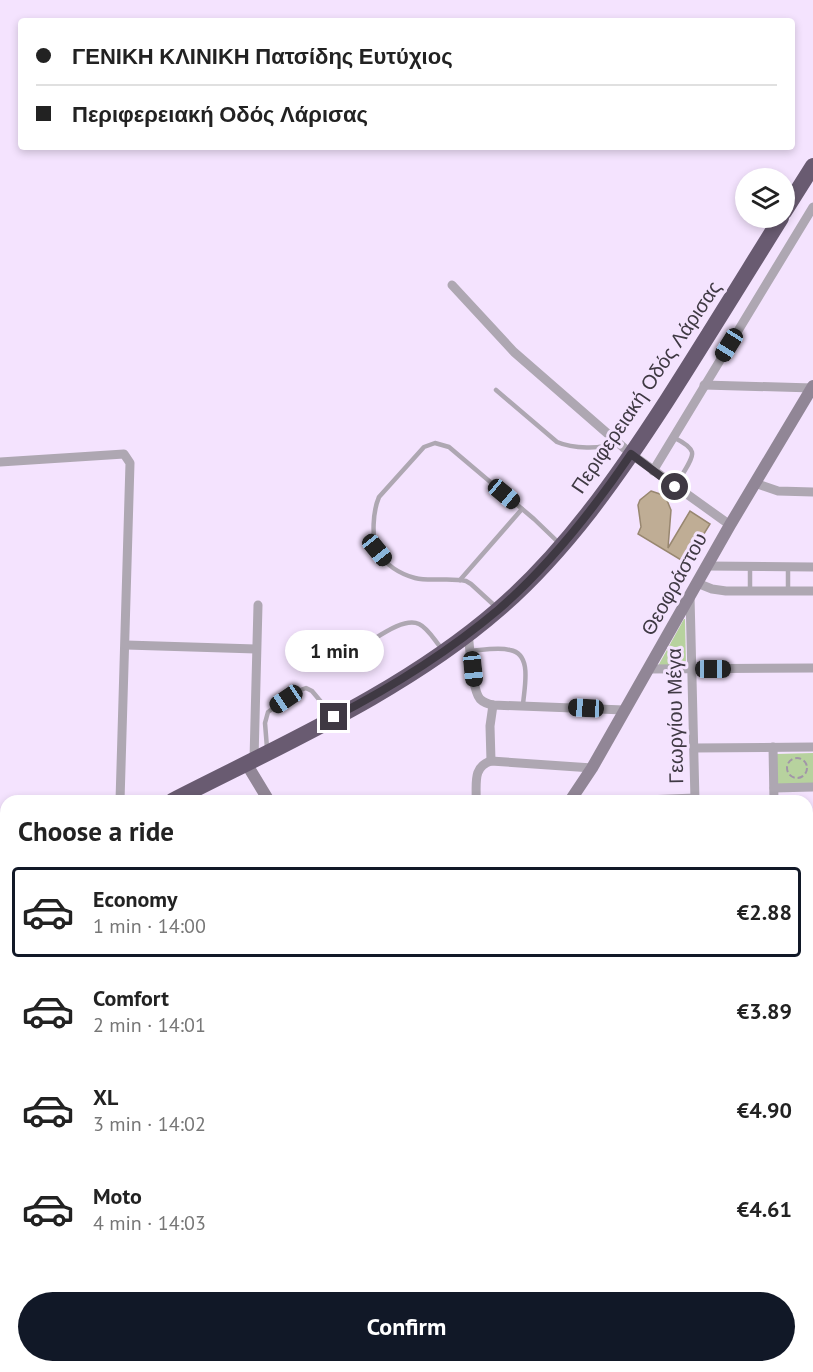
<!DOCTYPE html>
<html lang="en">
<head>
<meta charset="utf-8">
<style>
  :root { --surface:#fff; --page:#f6f6f6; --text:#222; --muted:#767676; --line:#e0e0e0; --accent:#111827 }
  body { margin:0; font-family:"PT Sans",sans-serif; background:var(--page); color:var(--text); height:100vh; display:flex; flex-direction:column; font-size:22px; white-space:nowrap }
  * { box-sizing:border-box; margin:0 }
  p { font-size:20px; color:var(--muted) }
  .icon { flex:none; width:33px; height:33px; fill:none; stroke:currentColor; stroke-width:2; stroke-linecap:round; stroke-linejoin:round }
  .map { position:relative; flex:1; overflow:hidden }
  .panel { position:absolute; left:0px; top:795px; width:813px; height:578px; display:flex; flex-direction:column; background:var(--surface); border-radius:18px 18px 0 0; box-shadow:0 3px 9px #0003 }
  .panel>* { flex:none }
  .top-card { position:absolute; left:18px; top:18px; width:777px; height:132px; border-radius:6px; box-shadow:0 3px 9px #0003; display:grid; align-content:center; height:132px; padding:0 18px; background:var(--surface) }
  .fabs { position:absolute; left:735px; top:168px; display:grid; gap:12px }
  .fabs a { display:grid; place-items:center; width:60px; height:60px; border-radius:50%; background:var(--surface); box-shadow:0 3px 9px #0003; font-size:30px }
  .end { position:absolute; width:27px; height:27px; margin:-14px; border:8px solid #3f3943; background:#fff; box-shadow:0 0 0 3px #fff }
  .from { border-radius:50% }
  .bubble { position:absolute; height:42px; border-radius:21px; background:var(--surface); box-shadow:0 3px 9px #0003; font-size:20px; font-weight:600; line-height:42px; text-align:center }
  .car { position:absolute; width:18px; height:36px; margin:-18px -9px; border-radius:8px; box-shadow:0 0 4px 2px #0007; background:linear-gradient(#222 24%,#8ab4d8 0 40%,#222 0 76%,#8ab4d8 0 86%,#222 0) }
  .top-card b { display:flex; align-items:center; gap:21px; height:57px; font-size:22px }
  .top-card b+b { border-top:2px solid var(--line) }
  .top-card i { width:15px; height:15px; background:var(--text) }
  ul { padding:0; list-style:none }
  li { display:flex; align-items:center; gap:18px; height:90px; margin:0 12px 9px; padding:0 6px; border:3px solid transparent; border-radius:6px }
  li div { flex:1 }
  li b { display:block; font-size:22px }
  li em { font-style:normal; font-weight:600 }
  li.on { border-color:var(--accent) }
  li>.icon { width:54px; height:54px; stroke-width:1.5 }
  h2 { padding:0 18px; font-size:27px; line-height:72px }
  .cta { display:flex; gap:12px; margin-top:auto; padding:12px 18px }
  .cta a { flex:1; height:69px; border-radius:36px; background:var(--accent); color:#fff; font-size:24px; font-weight:600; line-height:69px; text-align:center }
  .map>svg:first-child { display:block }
  .green { fill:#b7d29e }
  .building { fill:#bfad95; stroke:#988770; stroke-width:1.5 }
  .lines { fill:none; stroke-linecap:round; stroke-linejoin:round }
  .path { stroke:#a195a8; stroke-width:2; stroke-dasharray:6 3; stroke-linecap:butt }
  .lane { stroke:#aea7b2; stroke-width:4.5 }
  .street { stroke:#aea7b2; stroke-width:9 }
  .secondary { stroke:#918696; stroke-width:12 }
  .highway { stroke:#695b71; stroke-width:16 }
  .route { stroke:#3f3943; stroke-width:8 }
  .labels { text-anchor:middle; stroke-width:6; stroke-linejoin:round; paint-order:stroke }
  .street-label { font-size:20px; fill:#3f3943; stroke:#f4e3fe }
</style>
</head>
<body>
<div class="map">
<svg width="813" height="1372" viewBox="0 0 813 1372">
  <rect width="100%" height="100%" fill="#f4e3fe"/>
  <g class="green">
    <polygon points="684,619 685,619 686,667 658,666"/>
    <polygon points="813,753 813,785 777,785 777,754"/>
    <polygon points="807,878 813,878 813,989 809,989"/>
  </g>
  <polygon class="building" points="651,491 663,495 666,498 671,510 668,548 690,511 710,524 686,563 638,534 641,527 638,505 640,500"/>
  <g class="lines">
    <g class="path">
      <circle cx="797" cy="768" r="10"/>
      <polyline points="0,862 6,859"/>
    </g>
    <g class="lane">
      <path d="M496,390L557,442C571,448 603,451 615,441"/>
      <path d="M673,437C679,440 690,445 692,452C694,459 679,479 675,486"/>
      <polyline points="460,580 522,509"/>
      <polyline points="750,590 750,566"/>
      <polyline points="788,591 788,567"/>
      <path d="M495,606L471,584L466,581C449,577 431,582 415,578C400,574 385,565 378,551C371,538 373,511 379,497L424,447L435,443L449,447L534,519L559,543"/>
      <path d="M366,644C378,637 404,617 419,624C428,628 435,641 442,649"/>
      <path d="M471,651C483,650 498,647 510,650C533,654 524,688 523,705"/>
      <polyline points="267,748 265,723 268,712 298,691 306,688 312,691 332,715"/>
    </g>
    <g class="street">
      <polyline points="452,285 514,352 631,454 730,525"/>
      <polyline points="704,385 813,388"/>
      <polyline points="0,462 124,454 130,463 120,801"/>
      <polyline points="653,471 813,207"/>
      <polyline points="755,483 778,491 813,492"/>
      <polyline points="707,566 813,567"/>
      <polyline points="697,583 712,589 726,591 813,591"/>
      <polyline points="690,596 695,801"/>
      <path d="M468,633C470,648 472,690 480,699C484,703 488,704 493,705L624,710"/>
      <polyline points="126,645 256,649"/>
      <polyline points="649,669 813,668"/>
      <polyline points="773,747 774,801"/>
      <polyline points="694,748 813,747"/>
      <polyline points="254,759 258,605"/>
      <polyline points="491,761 490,726 493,705"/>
      <polyline points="774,788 813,787"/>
      <path d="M476,801C477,784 472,767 491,761L592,768"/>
      <polyline points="621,801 695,798"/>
      <polyline points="807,876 813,876"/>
      <polyline points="807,994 813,994"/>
      <polyline points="0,999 6,999"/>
      <polyline points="807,1114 813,1113"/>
      <polyline points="0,1135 6,1136"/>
      <polyline points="807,1170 813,1169"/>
      <polyline points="0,1173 6,1174"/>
      <polyline points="807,1230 813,1229"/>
      <polyline points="0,1238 6,1238"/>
      <polyline points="807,1292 813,1291"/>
      <polyline points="0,1310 6,1310"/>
      <polyline points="807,1359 813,1359"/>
      <polyline points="84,1366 233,1372"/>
      <polyline points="535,1366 535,1372"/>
      <polyline points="610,1366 610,1372"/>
      <polyline points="725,1366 725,1372"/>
      <polyline points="65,1372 65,1366"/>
      <polyline points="404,1372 404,1366"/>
    </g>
    <g class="secondary">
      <polyline points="246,763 269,801"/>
      <polyline points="570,801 592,768 730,525 813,386"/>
      <polyline points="807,866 813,866"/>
      <polyline points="261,1372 261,1366"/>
    </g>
    <g class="highway">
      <polyline points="784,212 813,166"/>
      <path d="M172,801C281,745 405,691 499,609C566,551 618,476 666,402C705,341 743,279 781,218"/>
      <polyline points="0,889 6,886"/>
    </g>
  </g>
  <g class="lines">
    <path class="route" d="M334,717C392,687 448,652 498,610C549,566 593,510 631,454L675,487"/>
  </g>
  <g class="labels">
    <g class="street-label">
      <text transform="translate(646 387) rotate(-56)" y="7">Περιφερειακή Οδός Λάρισας</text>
      <text transform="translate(674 584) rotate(-61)" y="7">Θεοφράστου</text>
      <text transform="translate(675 716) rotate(-91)" y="7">Γεωργίου Μέγα</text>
    </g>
  </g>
</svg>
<div class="fabs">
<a><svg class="icon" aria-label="layers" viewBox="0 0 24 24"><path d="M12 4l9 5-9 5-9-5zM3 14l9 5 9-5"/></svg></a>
</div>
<i class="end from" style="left:675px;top:487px"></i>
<i class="end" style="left:334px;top:717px"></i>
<div class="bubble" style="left:285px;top:630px;width:99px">1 min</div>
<i class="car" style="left:729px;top:345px;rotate:212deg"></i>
<i class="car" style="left:504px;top:494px;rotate:130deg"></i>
<i class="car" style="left:377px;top:550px;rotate:141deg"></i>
<i class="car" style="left:473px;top:669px;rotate:174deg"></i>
<i class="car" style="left:713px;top:669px;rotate:90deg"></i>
<i class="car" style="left:286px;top:699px;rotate:236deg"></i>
<i class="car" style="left:586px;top:708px;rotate:273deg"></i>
<div class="top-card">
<b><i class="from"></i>ΓΕΝΙΚΗ ΚΛΙΝΙΚΗ Πατσίδης Ευτύχιος</b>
<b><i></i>Περιφερειακή Οδός Λάρισας</b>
</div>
<section class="panel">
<h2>Choose a ride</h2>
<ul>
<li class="on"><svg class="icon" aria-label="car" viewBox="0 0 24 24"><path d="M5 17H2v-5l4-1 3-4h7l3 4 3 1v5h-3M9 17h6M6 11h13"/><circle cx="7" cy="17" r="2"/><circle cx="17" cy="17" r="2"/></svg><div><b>Economy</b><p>1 min · 14:00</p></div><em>€2.88</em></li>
<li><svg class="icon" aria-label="car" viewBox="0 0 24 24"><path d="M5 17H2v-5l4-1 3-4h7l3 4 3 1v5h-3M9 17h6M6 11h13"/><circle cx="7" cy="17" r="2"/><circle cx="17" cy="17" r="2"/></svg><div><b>Comfort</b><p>2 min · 14:01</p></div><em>€3.89</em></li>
<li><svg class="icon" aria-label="car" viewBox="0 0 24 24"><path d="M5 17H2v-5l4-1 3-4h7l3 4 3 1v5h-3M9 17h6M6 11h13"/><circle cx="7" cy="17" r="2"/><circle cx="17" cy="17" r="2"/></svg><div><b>XL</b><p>3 min · 14:02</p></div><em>€4.90</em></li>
<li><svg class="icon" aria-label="car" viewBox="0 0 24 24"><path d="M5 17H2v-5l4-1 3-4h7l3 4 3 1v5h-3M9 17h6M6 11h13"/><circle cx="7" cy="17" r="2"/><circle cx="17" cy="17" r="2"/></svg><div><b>Moto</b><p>4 min · 14:03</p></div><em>€4.61</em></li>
</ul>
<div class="cta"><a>Confirm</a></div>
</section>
</div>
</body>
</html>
